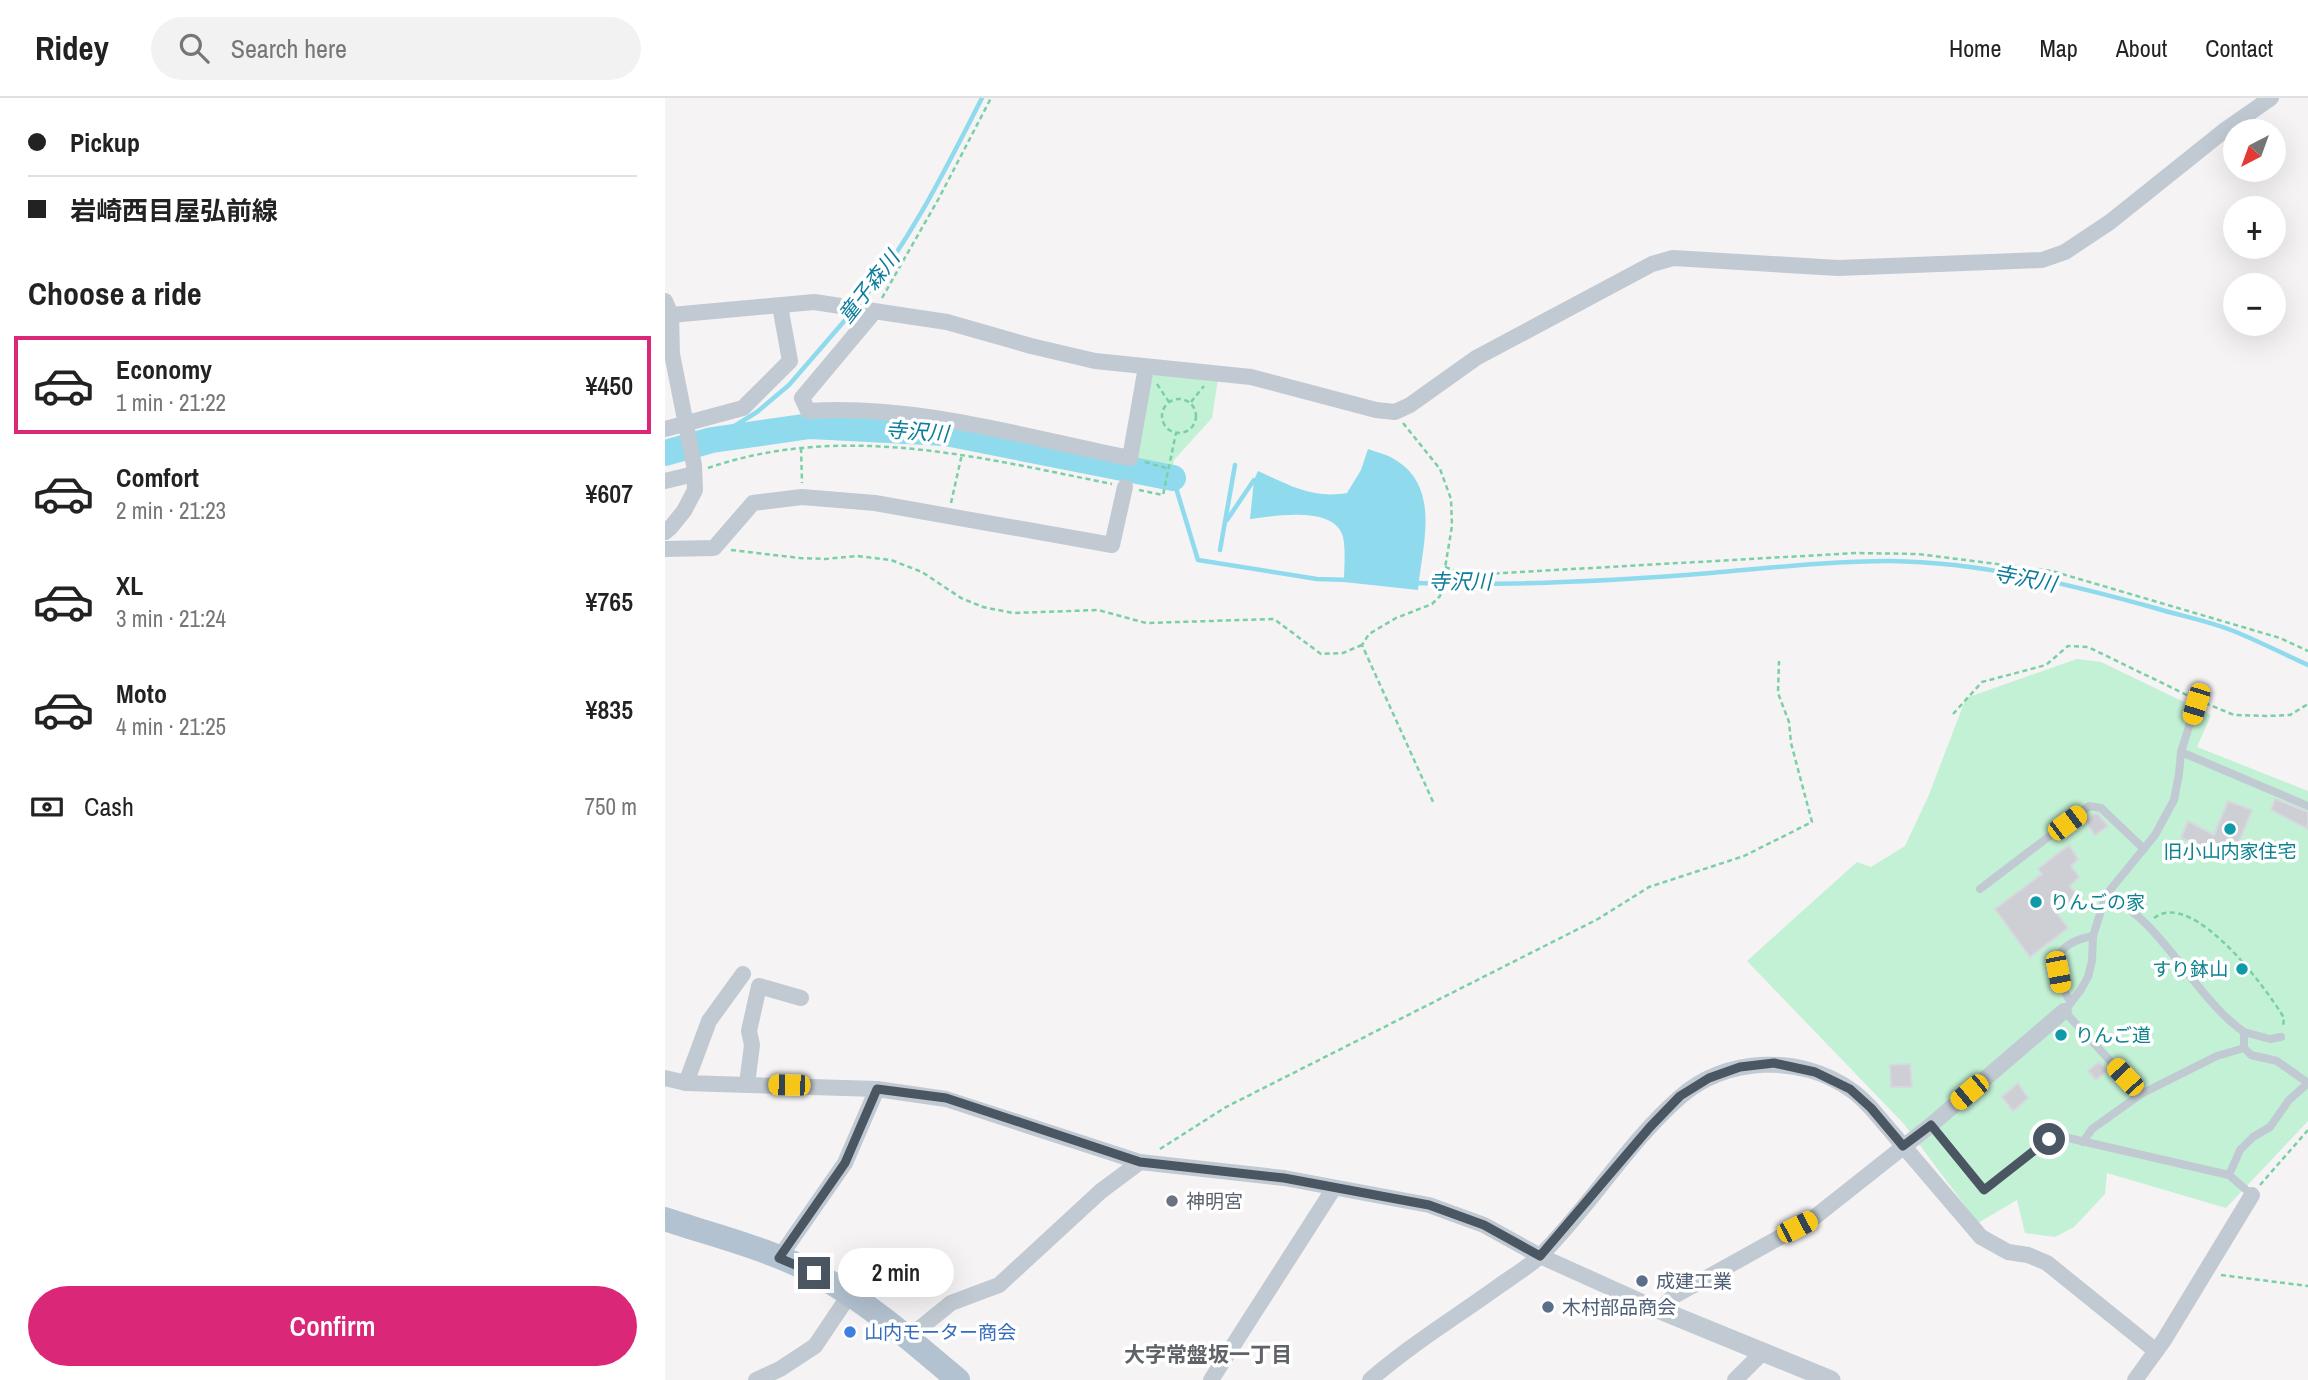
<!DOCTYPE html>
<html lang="en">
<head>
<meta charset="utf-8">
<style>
  :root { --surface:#fff; --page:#f2f2f2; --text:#222; --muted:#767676; --line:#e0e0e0; --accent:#db2777 }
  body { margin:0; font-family:"Archivo Narrow","Noto Sans JP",sans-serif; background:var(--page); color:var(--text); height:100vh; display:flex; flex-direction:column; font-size:26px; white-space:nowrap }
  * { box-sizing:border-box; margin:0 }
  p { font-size:23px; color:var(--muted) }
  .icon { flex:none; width:38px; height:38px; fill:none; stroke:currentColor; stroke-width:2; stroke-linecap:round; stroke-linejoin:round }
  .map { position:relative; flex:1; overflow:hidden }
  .side { display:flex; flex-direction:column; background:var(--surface); width:665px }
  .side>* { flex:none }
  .banner { display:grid; align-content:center; height:154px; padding:0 28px; background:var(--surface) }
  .needle { width:46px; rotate:221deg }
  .controls { position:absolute; left:1558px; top:21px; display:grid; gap:14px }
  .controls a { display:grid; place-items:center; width:63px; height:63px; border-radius:50%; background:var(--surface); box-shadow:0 7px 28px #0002; font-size:35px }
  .end { position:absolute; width:32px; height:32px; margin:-16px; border:9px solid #4a5661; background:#fff; box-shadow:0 0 0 4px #fff }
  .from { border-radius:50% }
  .bubble { position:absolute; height:49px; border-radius:24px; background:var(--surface); box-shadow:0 7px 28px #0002; font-size:23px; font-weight:600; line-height:49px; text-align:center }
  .car { position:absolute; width:21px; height:42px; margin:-21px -10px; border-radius:9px; box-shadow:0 0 5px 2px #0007; background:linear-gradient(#f5c518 24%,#345 0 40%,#f5c518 0 76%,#345 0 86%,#f5c518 0) }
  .banner b { display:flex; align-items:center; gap:24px; height:66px; font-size:26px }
  .banner b+b { border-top:2px solid var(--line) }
  .banner i { width:18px; height:18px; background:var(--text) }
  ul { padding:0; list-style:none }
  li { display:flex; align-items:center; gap:21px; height:98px; margin:0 14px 10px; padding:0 14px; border:4px solid transparent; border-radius:0px }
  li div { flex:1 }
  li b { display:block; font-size:26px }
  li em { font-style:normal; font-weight:600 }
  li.on { border-color:var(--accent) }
  li>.icon { width:63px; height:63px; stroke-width:1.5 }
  h2 { padding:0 28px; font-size:32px; line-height:84px }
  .pay { display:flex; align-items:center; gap:18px; height:77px; padding:0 28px; font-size:26px }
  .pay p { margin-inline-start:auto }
  .action { display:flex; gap:14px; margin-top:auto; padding:14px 28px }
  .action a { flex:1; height:80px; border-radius:42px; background:var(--accent); color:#fff; font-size:28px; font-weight:600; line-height:80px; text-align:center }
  header { display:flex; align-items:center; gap:42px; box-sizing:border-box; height:98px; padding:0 35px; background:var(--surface); border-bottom:2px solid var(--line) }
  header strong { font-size:33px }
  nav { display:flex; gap:38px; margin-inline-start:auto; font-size:24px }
  .search { width:490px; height:63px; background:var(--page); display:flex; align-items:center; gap:18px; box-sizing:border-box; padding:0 24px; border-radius:38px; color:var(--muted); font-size:26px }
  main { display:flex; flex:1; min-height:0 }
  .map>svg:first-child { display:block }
  .green { fill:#c3f1d5 }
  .water { fill:#90daee }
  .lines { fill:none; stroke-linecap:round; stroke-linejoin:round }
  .stream { stroke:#90daee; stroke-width:4.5 }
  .river { stroke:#90daee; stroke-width:26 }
  .building { fill:#cdcfd5; stroke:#d7d9de; stroke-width:2 }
  .path { stroke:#7ad0a6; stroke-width:2.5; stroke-dasharray:5 3.5; stroke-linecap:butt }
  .service { stroke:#c1cad2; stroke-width:8 }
  .minor { stroke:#c1cad2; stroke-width:16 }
  .tertiary { stroke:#c1cad2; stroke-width:19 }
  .primary { stroke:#b3c2d1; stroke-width:24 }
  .route { stroke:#4a5661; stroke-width:9 }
  .culture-dot { fill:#0f9aa8; stroke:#fff; stroke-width:2.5 }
  .worship-dot { fill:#6b7280; stroke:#fff; stroke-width:2.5 }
  .service-dot { fill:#5c6f8a; stroke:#fff; stroke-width:2.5 }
  .shop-dot { fill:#3f7fe0; stroke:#fff; stroke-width:2.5 }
  .labels { text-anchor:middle; stroke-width:7; stroke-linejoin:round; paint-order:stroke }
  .culture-label { font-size:19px; fill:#0d838f; stroke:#fff; text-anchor:start }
  .worship-label { font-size:19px; fill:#5b616d; stroke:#fff; text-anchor:start }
  .service-label { font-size:19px; fill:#4e5e75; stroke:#fff; text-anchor:start }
  .shop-label { font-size:19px; fill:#366cbe; stroke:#fff; text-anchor:start }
  .water-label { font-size:21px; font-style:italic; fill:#0c7c9b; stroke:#fff }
  .neighbourhood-label { font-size:21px; font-weight:bold; fill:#5f6368; stroke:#fff }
</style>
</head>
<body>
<header>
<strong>Ridey</strong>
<div class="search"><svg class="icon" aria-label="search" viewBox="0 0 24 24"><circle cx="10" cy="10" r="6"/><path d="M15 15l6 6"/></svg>Search here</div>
<nav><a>Home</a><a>Map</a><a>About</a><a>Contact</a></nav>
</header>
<main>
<section class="side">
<div class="banner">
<b><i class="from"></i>Pickup</b>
<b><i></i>岩崎西目屋弘前線</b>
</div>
<h2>Choose a ride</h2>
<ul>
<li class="on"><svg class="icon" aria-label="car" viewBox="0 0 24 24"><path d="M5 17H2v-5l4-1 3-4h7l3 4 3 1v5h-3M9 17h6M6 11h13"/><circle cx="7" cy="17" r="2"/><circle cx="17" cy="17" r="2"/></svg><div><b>Economy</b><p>1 min · 21:22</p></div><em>¥450</em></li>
<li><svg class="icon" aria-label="car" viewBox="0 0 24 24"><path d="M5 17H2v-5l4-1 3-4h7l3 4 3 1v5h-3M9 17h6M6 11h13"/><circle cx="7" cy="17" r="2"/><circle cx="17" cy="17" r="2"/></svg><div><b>Comfort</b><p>2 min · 21:23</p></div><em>¥607</em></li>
<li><svg class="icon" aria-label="car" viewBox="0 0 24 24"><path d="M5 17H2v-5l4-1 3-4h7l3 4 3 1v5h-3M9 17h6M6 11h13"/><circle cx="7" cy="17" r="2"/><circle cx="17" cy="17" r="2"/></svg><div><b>XL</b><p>3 min · 21:24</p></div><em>¥765</em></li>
<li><svg class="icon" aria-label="car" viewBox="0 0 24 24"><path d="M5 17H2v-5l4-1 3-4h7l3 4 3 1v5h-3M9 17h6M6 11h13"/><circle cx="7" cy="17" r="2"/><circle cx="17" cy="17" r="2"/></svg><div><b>Moto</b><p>4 min · 21:25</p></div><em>¥835</em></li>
</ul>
<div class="pay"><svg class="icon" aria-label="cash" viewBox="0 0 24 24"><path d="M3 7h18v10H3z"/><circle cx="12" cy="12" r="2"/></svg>Cash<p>750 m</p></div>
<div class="action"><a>Confirm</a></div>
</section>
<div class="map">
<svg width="1643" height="1282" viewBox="0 0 1643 1282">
  <rect width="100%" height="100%" fill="#f5f3f3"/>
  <g class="green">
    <polygon points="492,273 553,281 547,320 509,362 508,368 472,360 485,280"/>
    <polygon points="1412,561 1436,564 1546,617 1532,649 1643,693 1643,1023 1561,1110 1442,1075 1440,1096 1409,1129 1390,1139 1360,1135 1352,1102 1313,1125 1239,1026 1082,863 1192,764 1206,769 1240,748 1263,699 1301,600"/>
  </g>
  <path class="water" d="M703,351C711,354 721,356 729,361C777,389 757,447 753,492L679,484C679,470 681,453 678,439C670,407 608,418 585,421L589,382L593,373C624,387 647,401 682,395L696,372Z"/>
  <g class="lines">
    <g class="stream">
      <path d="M194,206C245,144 280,72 317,0"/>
      <polyline points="47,342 92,314 124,287 188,213"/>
      <polyline points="508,380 533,462 652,481 685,482"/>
      <polyline points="562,422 589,382"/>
      <polyline points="555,452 570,367"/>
      <path d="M750,485C848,488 948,483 1046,475C1105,470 1165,463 1225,463C1315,464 1404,486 1490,510C1516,518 1545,523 1571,534C1595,544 1619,556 1643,567"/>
    </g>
    <polyline class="river" points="0,355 47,342 145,328 281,335 508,380"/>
  </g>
  <g class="building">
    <polygon points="1610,701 1643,714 1643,731 1606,712"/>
    <polygon points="1563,703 1587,712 1567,761 1516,740 1523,723 1549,737"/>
    <polygon points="1429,716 1433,716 1443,728 1430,737 1420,723"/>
    <polygon points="1404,747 1413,761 1406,768 1414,779 1405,788 1412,798 1391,814 1403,830 1365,859 1330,811 1377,776 1373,771"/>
    <polygon points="1434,964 1442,973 1431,982 1423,973"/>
    <polygon points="1245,966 1247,989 1226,989 1225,967"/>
    <polygon points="1353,985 1363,1000 1348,1013 1337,999"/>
  </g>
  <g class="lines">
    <g class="path">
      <polyline points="217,200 274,100 326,0"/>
      <polyline points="492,286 504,304"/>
      <circle cx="514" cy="318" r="17"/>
      <polyline points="526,304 539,288"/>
      <polyline points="738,325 775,371 786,401 787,428 779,476 775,498 767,506 731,520 704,536 697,547 769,706"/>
      <polyline points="136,350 137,385"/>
      <polyline points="480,364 504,371"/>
      <path d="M43,370C177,324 313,359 447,386"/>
      <polyline points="474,392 498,397 511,335"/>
      <polyline points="286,405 297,356"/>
      <polyline points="66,452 135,460 160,461 192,458 226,462 257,474 296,500 318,509 348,515 433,512 481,525 609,521 656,556 678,555 697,547"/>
      <polyline points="780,469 802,477 1191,455 1253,456 1387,473 1615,540 1643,553"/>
      <polyline points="1540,605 1569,617 1602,618 1625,617 1643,606"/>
      <polyline points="1288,616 1317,584 1381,567 1403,548 1423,549 1524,598"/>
      <path d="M1489,820C1528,790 1602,891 1619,920L1618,928"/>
      <polyline points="495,1051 561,1009 933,821 984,789 1079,758 1147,724 1126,645 1124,624 1113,595 1114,563"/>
      <polyline points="1595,1087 1643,1032"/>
      <polyline points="1556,1177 1643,1188"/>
    </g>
    <g class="service">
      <polyline points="1516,654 1643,708"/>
      <polyline points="1315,791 1424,708 1436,710 1479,751"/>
      <path d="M1441,797C1496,821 1529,899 1579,934V950L1552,958L1476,996L1399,913L1415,893L1423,879L1427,863L1428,838L1441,797L1490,737L1509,702L1514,676L1516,654L1531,606"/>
      <path d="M1406,905C1386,871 1384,846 1428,838"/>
      <polyline points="1579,934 1605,941 1616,939"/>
      <polyline points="1579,950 1586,957 1612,963 1643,985"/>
      <polyline points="1266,1027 1319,1092 1384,1041 1399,1039 1564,1077 1587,1097"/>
      <polyline points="1418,1044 1427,1031 1476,996"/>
      <polyline points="1564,1077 1575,1052 1588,1039 1605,1029 1624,1002 1642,986"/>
    </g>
    <g class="minor">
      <polyline points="0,203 6,217 7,256 29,367 30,392 19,413 6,429 0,434"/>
      <path d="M209,214L137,300L143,313C251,306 360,339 465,360L481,269"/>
      <polyline points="6,217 149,204 282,224 366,248 430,263 586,279 711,312 730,314 745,307 811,260 987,166 1008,160 1173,170 1377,162 1400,154 1445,124 1560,32 1606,0"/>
      <polyline points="0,331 78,310 125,263 115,208"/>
      <polyline points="0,383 29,376"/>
      <polyline points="0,451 49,450 88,405 137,399 210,405 447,447 460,389"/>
      <polyline points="0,980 21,985 212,991 281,1001 475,1064 619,1080 764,1107 819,1127 875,1158 995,1212 1009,1198 1146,1122 1266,1027 1399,913"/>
      <polyline points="21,985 44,923 78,876"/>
      <polyline points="82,986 87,947 84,933 94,888 136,900"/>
      <polyline points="114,1160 180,1065 212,991"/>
      <polyline points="243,1240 286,1205 334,1187 436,1093 475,1064"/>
      <polyline points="91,1282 115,1271 150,1248 185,1196"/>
      <polyline points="546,1282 669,1090"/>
      <path d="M705,1282C745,1247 791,1219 834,1188C848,1178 865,1168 877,1156C926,1107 962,1046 1014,1000C1060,958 1136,956 1186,992C1194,997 1200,1004 1206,1010L1316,1139L1343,1154L1363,1157L1382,1165L1491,1253"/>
      <polyline points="1070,1282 1099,1253"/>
      <polyline points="1470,1282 1499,1242 1587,1097"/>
    </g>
    <polyline class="tertiary" points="995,1212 1166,1282"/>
    <path class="primary" d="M0,1121C50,1138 105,1151 151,1176C204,1205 248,1244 293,1282"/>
  </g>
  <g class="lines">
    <polyline class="route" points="149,1175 114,1160 180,1065 212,991 281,1000 475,1064 619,1080 764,1107 819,1127 875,1158 985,1029 1015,998 1044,980 1075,969 1109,965 1150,974 1185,991 1206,1010 1238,1048 1266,1027 1319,1092 1384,1041"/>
  </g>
  <g class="culture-dot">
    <circle cx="1565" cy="731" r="7"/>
    <circle cx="1371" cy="804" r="7"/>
    <circle cx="1577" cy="871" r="7"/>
    <circle cx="1396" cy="937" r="7"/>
  </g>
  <circle class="worship-dot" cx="507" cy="1103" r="7"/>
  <g class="service-dot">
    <circle cx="977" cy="1183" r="7"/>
    <circle cx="883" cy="1209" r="7"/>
  </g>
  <circle class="shop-dot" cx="185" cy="1234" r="7"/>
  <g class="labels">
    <g class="culture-label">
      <text x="1565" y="760" text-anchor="middle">旧小山内家住宅</text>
      <text x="1385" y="811">りんごの家</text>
      <text x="1563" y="878" text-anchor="end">すり鉢山</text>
      <text x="1410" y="944">りんご道</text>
    </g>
    <g class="worship-label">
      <text x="521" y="1110">神明宮</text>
    </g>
    <g class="service-label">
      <text x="991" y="1190">成建工業</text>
      <text x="897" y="1216">木村部品商会</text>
    </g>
    <g class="shop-label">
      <text x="199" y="1241">山内モーター商会</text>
    </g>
    <g class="water-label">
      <text transform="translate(204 189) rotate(-52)" y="7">童子森川</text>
      <text transform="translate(252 334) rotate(4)" y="7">寺沢川</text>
      <text transform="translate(1360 481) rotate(11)" y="7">寺沢川</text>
      <text x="795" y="491">寺沢川</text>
    </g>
    <g class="neighbourhood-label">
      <text x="543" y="1264">大字常盤坂一丁目</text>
    </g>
  </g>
</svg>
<div class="controls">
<a><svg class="needle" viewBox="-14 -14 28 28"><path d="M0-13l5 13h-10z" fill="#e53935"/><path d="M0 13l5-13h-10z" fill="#767676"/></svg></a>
<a>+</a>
<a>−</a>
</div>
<i class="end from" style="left:1384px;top:1041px"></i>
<i class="end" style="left:149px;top:1175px"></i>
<div class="bubble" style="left:173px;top:1150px;width:116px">2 min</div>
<i class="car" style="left:1531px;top:606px;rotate:197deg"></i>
<i class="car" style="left:1402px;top:725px;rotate:53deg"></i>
<i class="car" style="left:1393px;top:874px;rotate:169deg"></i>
<i class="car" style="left:1460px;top:979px;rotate:317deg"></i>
<i class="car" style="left:124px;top:987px;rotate:271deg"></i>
<i class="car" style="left:1304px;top:994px;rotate:230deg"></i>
<i class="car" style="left:1132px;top:1129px;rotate:63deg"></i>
</div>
</main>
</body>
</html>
